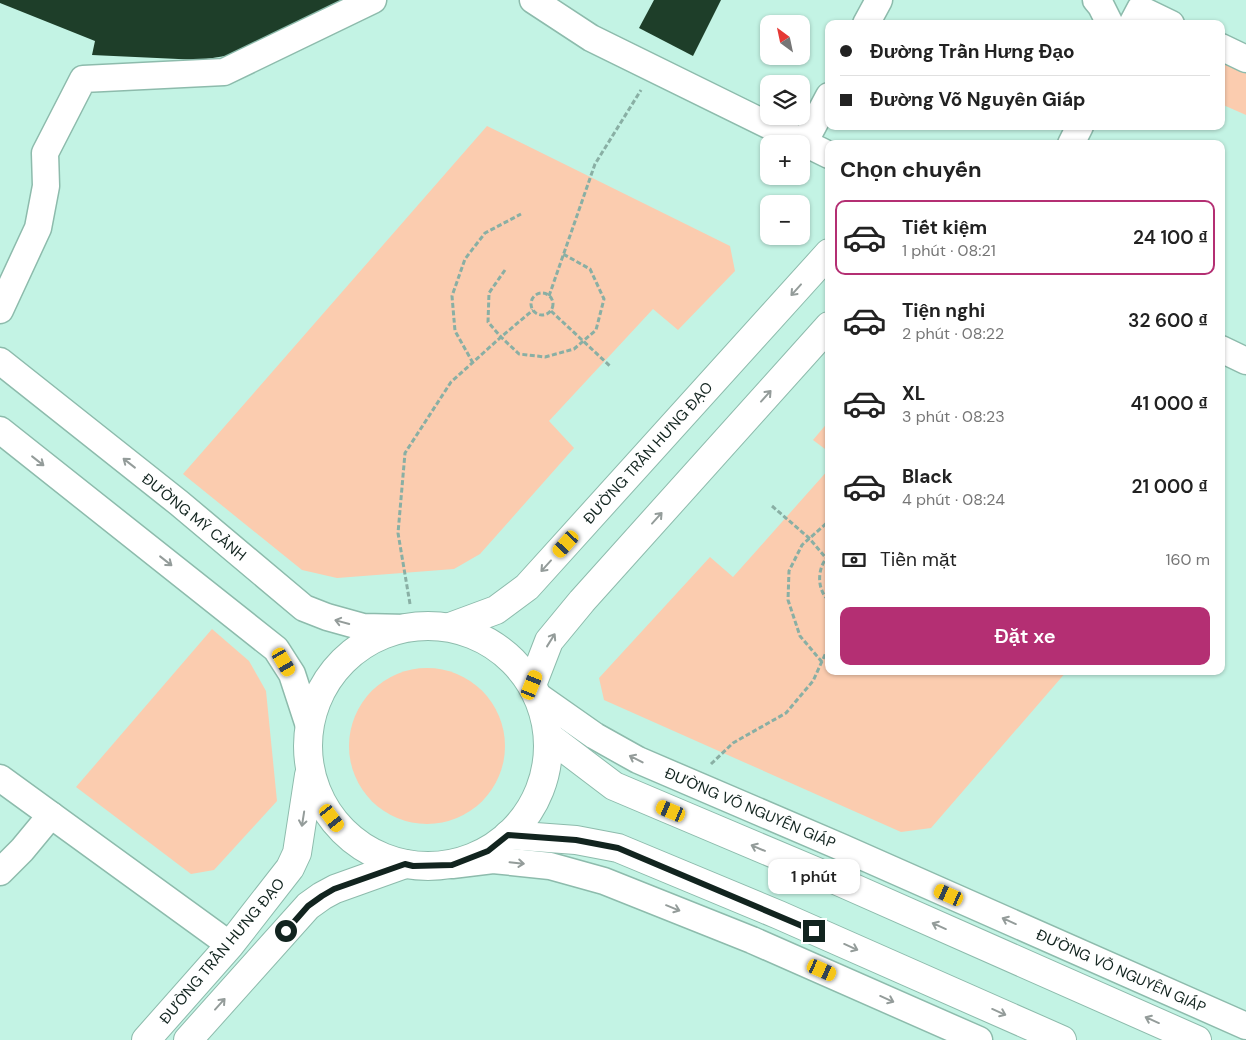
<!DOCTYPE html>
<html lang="vi">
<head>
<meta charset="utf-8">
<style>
  :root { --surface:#fff; --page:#f2f2f2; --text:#222; --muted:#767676; --line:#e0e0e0; --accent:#b42f73 }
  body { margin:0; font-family:"DM Sans",sans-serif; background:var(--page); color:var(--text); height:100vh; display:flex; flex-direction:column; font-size:19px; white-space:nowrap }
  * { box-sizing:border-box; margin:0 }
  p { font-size:16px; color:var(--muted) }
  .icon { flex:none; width:28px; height:28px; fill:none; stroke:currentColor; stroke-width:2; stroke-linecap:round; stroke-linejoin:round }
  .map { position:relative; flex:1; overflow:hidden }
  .details { position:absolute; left:825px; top:140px; width:400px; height:535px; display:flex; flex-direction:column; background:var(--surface); border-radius:10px; box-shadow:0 1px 4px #0004 }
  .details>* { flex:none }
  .top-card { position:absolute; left:825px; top:20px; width:400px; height:110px; border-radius:10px; box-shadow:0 1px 4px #0004; display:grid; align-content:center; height:110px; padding:0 15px; background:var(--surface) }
  .needle { width:32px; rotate:327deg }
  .tools { position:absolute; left:760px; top:15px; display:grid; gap:10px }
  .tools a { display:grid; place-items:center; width:50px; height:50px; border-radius:10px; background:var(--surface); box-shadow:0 1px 4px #0004; font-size:25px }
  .end { position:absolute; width:22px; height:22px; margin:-11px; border:6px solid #12241f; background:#fff; box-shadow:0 0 0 2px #fff }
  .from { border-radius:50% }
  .bubble { position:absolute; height:35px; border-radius:10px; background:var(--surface); box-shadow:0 1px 4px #0004; font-size:16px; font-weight:600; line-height:35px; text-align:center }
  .car { position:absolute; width:15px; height:30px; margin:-15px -8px; border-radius:6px; box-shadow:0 0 4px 1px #0007; background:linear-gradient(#f5c518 24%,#345 0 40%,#f5c518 0 76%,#345 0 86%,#f5c518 0) }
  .top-card b { display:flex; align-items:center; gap:18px; height:48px; font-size:19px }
  .top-card b+b { border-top:1px solid var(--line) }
  .top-card i { width:12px; height:12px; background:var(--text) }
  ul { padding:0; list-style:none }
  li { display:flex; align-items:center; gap:15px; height:75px; margin:0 10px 8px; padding:0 5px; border:2px solid transparent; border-radius:10px }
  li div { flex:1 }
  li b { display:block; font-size:19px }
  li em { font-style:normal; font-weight:600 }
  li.on { border-color:var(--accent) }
  li>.icon { width:45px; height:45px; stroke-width:1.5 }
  h2 { padding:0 15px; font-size:22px; line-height:60px }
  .pay { display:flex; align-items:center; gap:12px; height:55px; padding:0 15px; font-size:19px }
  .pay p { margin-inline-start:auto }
  .button { display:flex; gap:10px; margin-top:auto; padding:10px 15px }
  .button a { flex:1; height:58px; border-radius:10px; background:var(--accent); color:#fff; font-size:20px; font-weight:600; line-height:58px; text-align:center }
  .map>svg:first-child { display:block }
  .green { fill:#fbccaf }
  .building { fill:#1e3e29 }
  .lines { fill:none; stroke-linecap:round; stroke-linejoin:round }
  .minor-casing { stroke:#8dbbac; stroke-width:29 }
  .major-casing { stroke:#8dbbac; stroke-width:30 }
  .path { stroke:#89afa4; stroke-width:3; stroke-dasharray:5 2.5; stroke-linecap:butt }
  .minor { stroke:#fff; stroke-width:26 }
  .major { stroke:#fff; stroke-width:28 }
  .oneway { stroke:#949c9a }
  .route { stroke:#12241f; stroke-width:6 }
  .labels { text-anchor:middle; stroke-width:5; stroke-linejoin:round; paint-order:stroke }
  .street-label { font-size:15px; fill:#12241f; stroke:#fff }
</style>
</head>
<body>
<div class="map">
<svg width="1246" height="1040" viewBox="0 0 1246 1040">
  <rect width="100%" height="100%" fill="#c3f3e4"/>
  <g class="green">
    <polygon points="1221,58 1246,70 1246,115 1221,104"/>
    <polygon points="487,126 730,246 735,271 678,330 653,309 549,421 574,448 480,554 454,569 337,578 302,570 183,474"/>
    <polygon points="829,421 829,452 813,440"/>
    <polygon points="829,469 829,671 1067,671 931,828 901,832 604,700 599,678 710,557 733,577"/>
    <polygon points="212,629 249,661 266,691 277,801 214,870 191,874 76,787"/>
    <circle cx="427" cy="746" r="78"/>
  </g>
  <g class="building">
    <polygon points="0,0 343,0 244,53 200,60 92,55 95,41 0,3"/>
    <polygon points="654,0 721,0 693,56 639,28"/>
  </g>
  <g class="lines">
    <defs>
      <g id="minor">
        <polyline points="533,0 591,38 829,155"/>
        <polyline points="1096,0 1101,6 1110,24"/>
        <polyline points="866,24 879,0"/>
        <polyline points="1132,24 1140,9 1171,24"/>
        <polyline points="1221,47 1246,59"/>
        <polyline points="804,143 829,96"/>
        <polyline points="1071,144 1080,126"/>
        <polyline points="0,310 38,228 46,186 45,153 83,79 224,72 373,0"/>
        <polyline points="1221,349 1246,361"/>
        <polyline points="0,361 179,503 304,608 327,617 363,627 407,628"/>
        <polyline points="0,430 276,649 292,674 309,726"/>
        <polyline points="538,696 595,736 638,760 841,847 1246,1026"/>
        <polyline points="0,778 230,945"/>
        <polyline points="452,865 493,860 550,866 604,881 752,940 979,1040"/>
        <polyline points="0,872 22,850 51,815"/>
      </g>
      <g id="major">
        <circle cx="428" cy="746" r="120"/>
        <polyline points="450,627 496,610 527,587 829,253"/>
        <polyline points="532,685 549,641 582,601 829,326"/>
        <polyline points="548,736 614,786 822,874 1197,1040"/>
        <polyline points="508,835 576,840 618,848 779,915 1062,1040"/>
        <polyline points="146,1040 230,945 290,868 297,853 309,775"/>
        <polyline points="188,1040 308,906 322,896 335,889 405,864"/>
      </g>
    </defs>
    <use href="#minor" class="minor-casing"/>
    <use href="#major" class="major-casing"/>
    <g class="path">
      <polyline points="505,270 489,293 488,322 501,337 519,354 545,357 574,349 596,330 604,299 590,269 563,254"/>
      <circle cx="542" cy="304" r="11"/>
      <polyline points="549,296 595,164 641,90"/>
      <polyline points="551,311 611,367"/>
      <polyline points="473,363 455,331 452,296 465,259 485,233 521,214"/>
      <polyline points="772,506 809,538 826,558"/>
      <path d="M829,555C817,567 816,589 829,601"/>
      <polyline points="410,604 398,533 405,453 451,382 501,337 533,310"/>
      <polyline points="822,662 800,636 788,600 789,571 802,545 829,521"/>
      <polyline points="711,764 733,743 786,713 813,681 829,646"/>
    </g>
    <use href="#minor" class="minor"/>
    <use href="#major" class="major"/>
  </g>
  <defs><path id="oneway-shaft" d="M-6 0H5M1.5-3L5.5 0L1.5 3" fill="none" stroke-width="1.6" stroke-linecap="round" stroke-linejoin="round" transform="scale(1.25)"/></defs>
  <g class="oneway">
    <use href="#oneway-shaft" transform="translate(796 290) rotate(132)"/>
    <use href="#oneway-shaft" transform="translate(766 396) rotate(-48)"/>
    <use href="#oneway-shaft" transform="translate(38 461) rotate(38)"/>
    <use href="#oneway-shaft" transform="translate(129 463) rotate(-142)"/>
    <use href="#oneway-shaft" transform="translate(657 518) rotate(-48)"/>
    <use href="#oneway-shaft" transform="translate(166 561) rotate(38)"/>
    <use href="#oneway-shaft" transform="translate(546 566) rotate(132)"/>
    <use href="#oneway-shaft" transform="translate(342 622) rotate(-165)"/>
    <use href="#oneway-shaft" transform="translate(551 640) rotate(-58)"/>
    <use href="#oneway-shaft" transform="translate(636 759) rotate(-153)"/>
    <use href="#oneway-shaft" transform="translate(303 819) rotate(99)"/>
    <use href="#oneway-shaft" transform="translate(758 848) rotate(-157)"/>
    <use href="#oneway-shaft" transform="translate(517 863) rotate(6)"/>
    <use href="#oneway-shaft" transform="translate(673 908) rotate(22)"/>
    <use href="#oneway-shaft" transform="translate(1009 921) rotate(-156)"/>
    <use href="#oneway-shaft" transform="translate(939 926) rotate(-156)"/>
    <use href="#oneway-shaft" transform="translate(851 947) rotate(24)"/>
    <use href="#oneway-shaft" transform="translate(887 999) rotate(24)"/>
    <use href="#oneway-shaft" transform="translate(220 1004) rotate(-48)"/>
    <use href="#oneway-shaft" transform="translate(999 1012) rotate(24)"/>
    <use href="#oneway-shaft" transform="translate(1152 1020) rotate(-156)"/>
  </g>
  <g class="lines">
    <polyline class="route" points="286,931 308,906 322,896 334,889 405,864 413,866 452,865 488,851 508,835 576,840 618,848 814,931"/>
  </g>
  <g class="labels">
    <g class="street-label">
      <text transform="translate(648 453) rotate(-48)" y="5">ĐƯỜNG TRẦN HƯNG ĐẠO</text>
      <text transform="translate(194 517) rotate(39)" y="5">ĐƯỜNG MỸ CẢNH</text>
      <text transform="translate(750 808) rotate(23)" y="5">ĐƯỜNG VÕ NGUYÊN GIÁP</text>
      <text transform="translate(222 951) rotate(-50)" y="5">ĐƯỜNG TRẦN HƯNG ĐẠO</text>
      <text transform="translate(1121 971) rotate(24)" y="5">ĐƯỜNG VÕ NGUYÊN GIÁP</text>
    </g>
  </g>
</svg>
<div class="tools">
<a><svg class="needle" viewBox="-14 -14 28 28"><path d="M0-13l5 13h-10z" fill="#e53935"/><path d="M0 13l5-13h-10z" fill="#767676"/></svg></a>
<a><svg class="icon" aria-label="layers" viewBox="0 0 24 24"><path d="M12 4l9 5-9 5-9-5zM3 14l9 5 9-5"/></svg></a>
<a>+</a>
<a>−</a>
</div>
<i class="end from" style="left:286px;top:931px"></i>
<i class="end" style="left:814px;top:931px"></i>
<div class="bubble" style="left:768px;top:859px;width:92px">1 phút</div>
<i class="car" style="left:566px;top:544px;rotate:222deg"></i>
<i class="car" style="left:284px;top:662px;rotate:150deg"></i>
<i class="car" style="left:532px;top:685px;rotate:22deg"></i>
<i class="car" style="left:671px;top:811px;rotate:293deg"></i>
<i class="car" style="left:332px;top:818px;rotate:143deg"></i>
<i class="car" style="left:949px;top:895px;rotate:294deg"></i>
<i class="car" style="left:822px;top:970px;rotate:114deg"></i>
<div class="top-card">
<b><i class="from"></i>Đường Trần Hưng Đạo</b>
<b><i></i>Đường Võ Nguyên Giáp</b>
</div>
<section class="details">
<h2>Chọn chuyến</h2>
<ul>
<li class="on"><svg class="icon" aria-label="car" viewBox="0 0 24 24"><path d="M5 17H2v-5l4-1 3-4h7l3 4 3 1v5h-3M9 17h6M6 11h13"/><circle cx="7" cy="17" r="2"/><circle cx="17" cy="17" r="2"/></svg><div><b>Tiết kiệm</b><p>1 phút · 08:21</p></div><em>24 100 ₫</em></li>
<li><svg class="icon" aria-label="car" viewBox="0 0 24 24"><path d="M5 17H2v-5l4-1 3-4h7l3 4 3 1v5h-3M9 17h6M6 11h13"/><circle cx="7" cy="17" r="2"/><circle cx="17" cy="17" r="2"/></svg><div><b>Tiện nghi</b><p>2 phút · 08:22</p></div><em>32 600 ₫</em></li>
<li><svg class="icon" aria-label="car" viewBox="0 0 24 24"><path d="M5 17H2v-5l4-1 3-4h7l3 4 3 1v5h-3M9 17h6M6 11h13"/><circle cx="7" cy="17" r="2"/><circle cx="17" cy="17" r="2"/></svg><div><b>XL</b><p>3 phút · 08:23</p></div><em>41 000 ₫</em></li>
<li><svg class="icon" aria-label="car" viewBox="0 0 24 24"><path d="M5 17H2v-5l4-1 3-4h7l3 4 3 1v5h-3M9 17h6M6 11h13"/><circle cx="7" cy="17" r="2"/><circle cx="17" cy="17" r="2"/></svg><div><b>Black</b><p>4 phút · 08:24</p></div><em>21 000 ₫</em></li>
</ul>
<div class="pay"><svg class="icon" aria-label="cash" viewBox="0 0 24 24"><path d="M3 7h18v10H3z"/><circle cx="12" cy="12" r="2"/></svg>Tiền mặt<p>160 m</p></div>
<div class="button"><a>Đặt xe</a></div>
</section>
</div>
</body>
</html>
